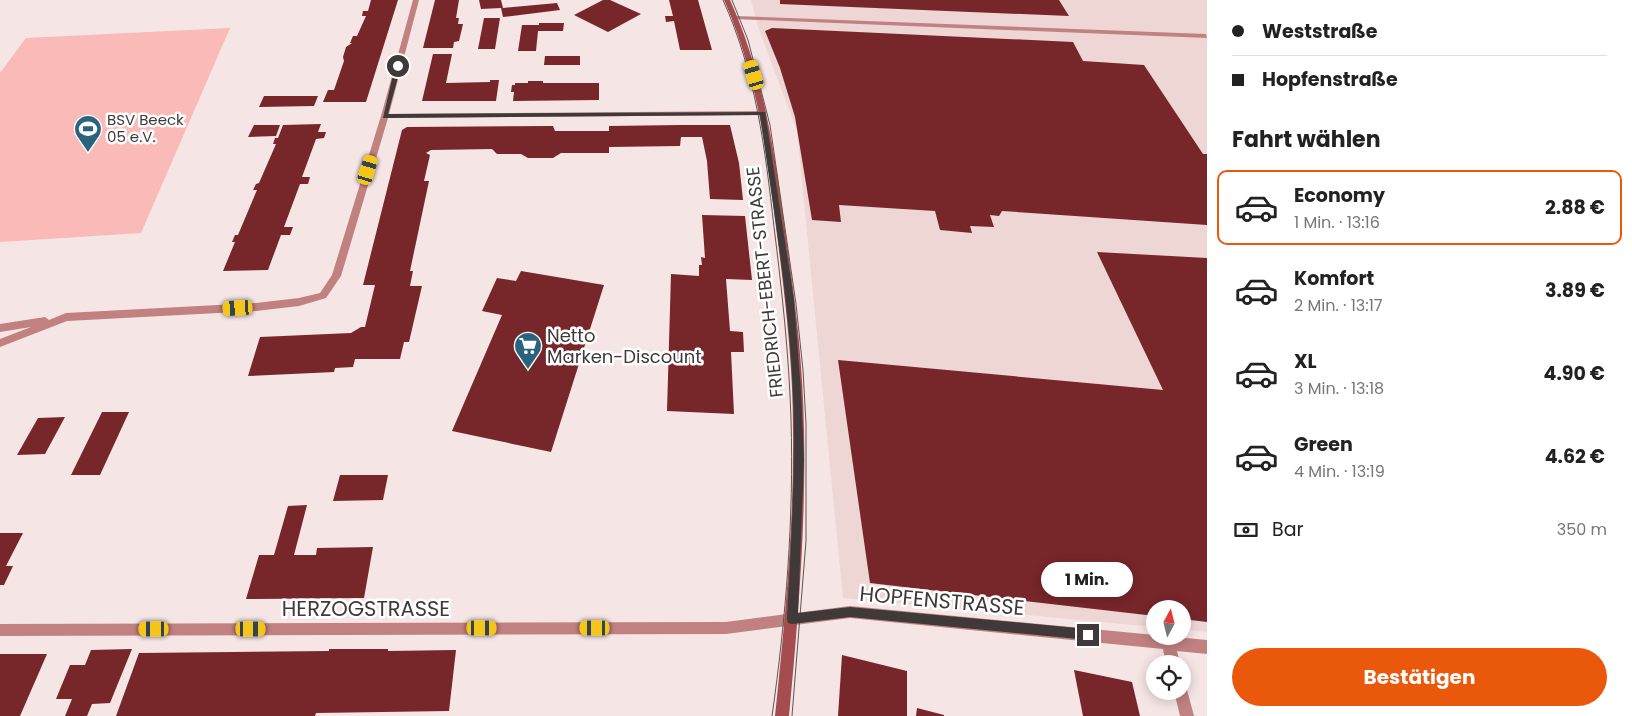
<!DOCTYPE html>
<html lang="de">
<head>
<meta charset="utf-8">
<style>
  :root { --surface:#fff; --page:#f6f6f6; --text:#222; --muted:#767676; --line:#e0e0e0; --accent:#ea580c }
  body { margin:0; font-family:Poppins,sans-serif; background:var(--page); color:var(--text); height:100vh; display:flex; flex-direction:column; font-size:19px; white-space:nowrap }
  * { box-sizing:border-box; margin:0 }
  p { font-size:16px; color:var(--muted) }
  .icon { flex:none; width:28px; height:28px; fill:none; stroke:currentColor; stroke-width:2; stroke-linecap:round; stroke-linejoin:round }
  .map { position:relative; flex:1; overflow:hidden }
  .drawer { display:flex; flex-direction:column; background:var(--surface); width:425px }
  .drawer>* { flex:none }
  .top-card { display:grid; align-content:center; height:110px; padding:0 25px; background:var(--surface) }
  .needle { width:32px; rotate:7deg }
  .controls { position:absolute; left:1146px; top:600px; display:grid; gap:10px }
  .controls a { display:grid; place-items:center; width:45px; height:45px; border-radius:50%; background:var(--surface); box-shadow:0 2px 12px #0003; font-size:25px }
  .end { position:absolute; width:22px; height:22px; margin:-11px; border:6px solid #3f3939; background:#fff; box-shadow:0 0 0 2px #fff }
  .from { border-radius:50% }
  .bubble { position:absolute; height:35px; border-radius:18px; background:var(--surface); box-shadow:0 2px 12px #0003; font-size:16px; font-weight:700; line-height:35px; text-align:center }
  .car { position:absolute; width:15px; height:30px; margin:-15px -8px; border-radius:6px; box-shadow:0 0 4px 1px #0007; background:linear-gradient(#f5c518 24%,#345 0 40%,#f5c518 0 76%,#345 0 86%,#f5c518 0) }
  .top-card b { display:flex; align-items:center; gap:18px; height:48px; font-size:19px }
  .top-card b+b { border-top:1px solid var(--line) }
  .top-card i { width:12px; height:12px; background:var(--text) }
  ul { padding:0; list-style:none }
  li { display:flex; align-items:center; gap:15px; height:75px; margin:0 10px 8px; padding:0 15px; border:2px solid transparent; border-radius:10px }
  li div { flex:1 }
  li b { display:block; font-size:19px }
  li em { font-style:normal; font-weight:700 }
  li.active { border-color:var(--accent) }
  li>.icon { width:45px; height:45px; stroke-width:1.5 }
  h2 { padding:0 25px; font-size:22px; line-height:60px }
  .pay { display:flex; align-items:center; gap:12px; height:55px; padding:0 25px; font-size:19px }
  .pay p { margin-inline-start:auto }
  .action { display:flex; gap:10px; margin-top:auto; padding:10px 25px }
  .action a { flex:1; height:58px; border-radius:30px; background:var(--accent); color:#fff; font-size:20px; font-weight:700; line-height:58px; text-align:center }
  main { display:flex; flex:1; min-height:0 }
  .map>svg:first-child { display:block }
  .built { fill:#eed6d5 }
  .green { fill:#f9bab8 }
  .building { fill:#77262a }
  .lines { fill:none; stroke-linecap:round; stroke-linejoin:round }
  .service { fill:#c08180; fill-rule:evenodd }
  .minor { fill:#c08180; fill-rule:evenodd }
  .secondary { fill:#a54d4e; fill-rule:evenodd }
  .tram { stroke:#5d5555; stroke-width:1 }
  .route { fill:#3f3939 }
  .labels { text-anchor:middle; stroke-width:5; stroke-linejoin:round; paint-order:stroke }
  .far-poi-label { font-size:15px; fill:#3f3939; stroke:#fff; text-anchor:start }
  .street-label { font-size:18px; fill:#3f3939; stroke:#fff }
  .poi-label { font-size:18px; fill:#3f3939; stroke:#fff; text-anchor:start }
  .near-street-label { font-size:21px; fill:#3f3939; stroke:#fff }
</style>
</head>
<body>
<main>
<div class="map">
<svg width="1207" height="716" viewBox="0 0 1207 716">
  <rect width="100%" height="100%" fill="#f5e5e4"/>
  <polygon class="built" points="751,0 1207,0 1207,632 1183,629 1182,609 1155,609 1155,627 843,598 797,131 757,24"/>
  <polygon class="green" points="230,28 141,233 0,242 0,73 26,38"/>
  <g class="building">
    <polygon points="371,0 398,0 366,102 323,102 328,90 334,90 344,61 343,57 346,47 352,43 350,43 353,36 357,36 366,16 362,16 363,11 368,11"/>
    <polygon points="435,0 459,0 456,18 459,18 458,24 463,24 459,41 454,42 453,48 423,48"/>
    <polygon points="479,0 501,0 503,8 557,3 560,10 503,17 501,8 481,9"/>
    <polygon points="603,0 610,0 641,14 608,32 574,15"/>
    <polygon points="669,0 698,0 712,50 680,50 674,21 666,22 665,16 673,16"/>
    <polygon points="780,0 1059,0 1069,16 780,4"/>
    <polygon points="484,18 500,18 495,49 478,49"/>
    <polygon points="539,23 564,23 563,31 538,31 536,51 518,51 522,25 539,25"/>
    <polygon points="772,28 1073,42 1083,61 1144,65 1203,154 1207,154 1207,225 1002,211 999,216 990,215 994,227 970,226 972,233 940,230 935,211 839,205 841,222 812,220 795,117 780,68 765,31"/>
    <polygon points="433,54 452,54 446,83 490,82 490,80 499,80 496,101 422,101"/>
    <polygon points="545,56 580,56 580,65 544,65"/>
    <polygon points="528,81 543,81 543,83 599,83 599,100 513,101 514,92 511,92 512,85 515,85 515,83 528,83"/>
    <polygon points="264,96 318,96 314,106 259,107"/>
    <polygon points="321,124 318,132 326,132 324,138 316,139 302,177 310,177 308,184 300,184 284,227 293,227 290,235 281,235 268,270 223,271 235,242 232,242 235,235 238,235 257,190 253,190 256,184 259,183 276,144 273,144 275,138 278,138 283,125"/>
    <polygon points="254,125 280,125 276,136 248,137"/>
    <polygon points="681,125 730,125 739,163 743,200 710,199 707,161 702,137 681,137 680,146 609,147 609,153 561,153 553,158 528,158 521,154 497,154 492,149 431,150 426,153 430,155 424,181 429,181 410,271 413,271 410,286 422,286 409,342 404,342 400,359 355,359 353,367 335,368 334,372 248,376 260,337 351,333 361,327 365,327 375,285 363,285 402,130 407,127 553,126 555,131 609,131 609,126"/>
    <polygon points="702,215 745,216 752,280 726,279 730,331 743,332 744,352 731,352 734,414 667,411 671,274 699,276 699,265 702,265 701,257 705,258"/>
    <polygon points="1097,252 1207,258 1207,622 1182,619 1182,609 1155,609 1155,616 870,583 838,360 1163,390"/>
    <polygon points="521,271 604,285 551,452 452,431 502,315 482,311 497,278 516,281"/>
    <polygon points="102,412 129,412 100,475 71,475"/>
    <polygon points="65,417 45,454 17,455 38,418"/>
    <polygon points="340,475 388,475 383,500 333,501"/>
    <polygon points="307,505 294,555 316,555 317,548 373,547 364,598 246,599 259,555 274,555 288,506"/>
    <polygon points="0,533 23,533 6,566 13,566 4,585 0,585"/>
    <polygon points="132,649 110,703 92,704 87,716 65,716 72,699 56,699 70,665 85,665 91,650"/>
    <polygon points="329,649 388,649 388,651 456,650 449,711 316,713 315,716 116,716 139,653 329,651"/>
    <polygon points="0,654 47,654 20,716 0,716"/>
    <polygon points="842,655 907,671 907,716 838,716"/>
    <polygon points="1074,670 1132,682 1140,716 1083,716"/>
    <polygon points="917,708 944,715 944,716 916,716"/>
  </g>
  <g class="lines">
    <g class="service">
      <polygon points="736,16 1206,34 1207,38 734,19 734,17"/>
      <polygon points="256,303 261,307 256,311 67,321 0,347 0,339 31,327 0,332 0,324 45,317 49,320 66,313"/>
    </g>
    <g class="minor">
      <polygon points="413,0 419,0 389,114 763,111 767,113 763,115 388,118 341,276 326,298 299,306 256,311 253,310 251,307 253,304 256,303 299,298 320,293 332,275 381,116"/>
      <polygon points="850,606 1207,640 1207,654 1177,651 1180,664 1166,664 1163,649 850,618 726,634 0,636 0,624 726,622"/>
      <polygon points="1182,685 1186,686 1194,716 1180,716 1174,691 1182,691"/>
    </g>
    <path class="secondary" d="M724,0H730C762,71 774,146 784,223C794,291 803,360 804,430C806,525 798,621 789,716H775C785,621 794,526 793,430C793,360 784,289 775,219C766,144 755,70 724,0Z"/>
    <g class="tram">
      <path d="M723,0C756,73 765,148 774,227C782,291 789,355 791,419C794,518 786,618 772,716"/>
      <polyline points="732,0 748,40 770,125 796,304 803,370 806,424 806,541 792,716"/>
    </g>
  </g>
  <path class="route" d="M398,65L401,66L388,114L765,112L794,300L801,392L804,459L798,613L850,607L1088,629L1092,631L1094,635L1092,638L1088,640L850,617L792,624L788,623L787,619C791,544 796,468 793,393C789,299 773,207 760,115L383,118L395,66Z"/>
  <defs>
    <symbol id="stadium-pin" viewBox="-11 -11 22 30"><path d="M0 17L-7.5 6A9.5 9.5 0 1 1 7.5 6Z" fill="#2a637d" stroke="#fff"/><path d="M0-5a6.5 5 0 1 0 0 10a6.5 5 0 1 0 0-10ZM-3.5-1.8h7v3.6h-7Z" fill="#fff"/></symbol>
    <symbol id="supermarket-pin" viewBox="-11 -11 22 30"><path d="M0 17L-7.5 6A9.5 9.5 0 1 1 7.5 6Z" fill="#2a637d" stroke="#fff"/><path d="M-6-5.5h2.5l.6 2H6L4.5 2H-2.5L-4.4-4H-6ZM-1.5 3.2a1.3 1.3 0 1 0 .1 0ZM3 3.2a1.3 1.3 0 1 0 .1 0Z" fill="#fff"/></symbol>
  </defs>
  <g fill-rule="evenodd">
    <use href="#stadium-pin" x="72" y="113" width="32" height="43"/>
    <use href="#supermarket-pin" x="512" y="330" width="32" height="43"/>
  </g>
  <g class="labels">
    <g class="far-poi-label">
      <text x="107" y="125">BSV Beeck<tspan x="107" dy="17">05 e.V.</tspan></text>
    </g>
    <g class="street-label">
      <text transform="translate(765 282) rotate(-96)" y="6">FRIEDRICH-EBERT-STRASSE</text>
    </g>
    <g class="poi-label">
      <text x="547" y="342">Netto<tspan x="547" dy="21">Marken-Discount</tspan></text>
    </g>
    <g class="near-street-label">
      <text transform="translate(942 601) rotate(5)" y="7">HOPFENSTRASSE</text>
      <text x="366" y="616">HERZOGSTRASSE</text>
    </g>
  </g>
</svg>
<div class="controls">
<a><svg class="needle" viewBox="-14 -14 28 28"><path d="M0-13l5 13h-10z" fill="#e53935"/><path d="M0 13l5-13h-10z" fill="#767676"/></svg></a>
<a><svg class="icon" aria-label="locate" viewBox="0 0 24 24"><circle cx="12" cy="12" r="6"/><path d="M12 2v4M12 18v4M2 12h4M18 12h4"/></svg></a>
</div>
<i class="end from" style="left:398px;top:66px"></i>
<i class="end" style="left:1088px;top:635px"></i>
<div class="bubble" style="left:1041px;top:562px;width:92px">1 Min.</div>
<i class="car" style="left:754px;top:75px;rotate:343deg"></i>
<i class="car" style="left:368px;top:170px;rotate:17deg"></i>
<i class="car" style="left:238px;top:308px;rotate:267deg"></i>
<i class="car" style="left:482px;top:628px;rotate:90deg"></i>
<i class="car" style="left:595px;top:628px;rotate:270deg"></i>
<i class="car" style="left:154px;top:629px;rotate:270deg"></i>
<i class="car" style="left:251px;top:629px;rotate:90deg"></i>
</div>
<section class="drawer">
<div class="top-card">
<b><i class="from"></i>Weststraße</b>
<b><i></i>Hopfenstraße</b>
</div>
<h2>Fahrt wählen</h2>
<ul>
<li class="active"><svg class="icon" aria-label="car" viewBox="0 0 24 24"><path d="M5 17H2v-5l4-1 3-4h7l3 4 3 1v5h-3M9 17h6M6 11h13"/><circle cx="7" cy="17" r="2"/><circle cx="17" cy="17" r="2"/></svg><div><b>Economy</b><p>1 Min. · 13:16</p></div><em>2.88 €</em></li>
<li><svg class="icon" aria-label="car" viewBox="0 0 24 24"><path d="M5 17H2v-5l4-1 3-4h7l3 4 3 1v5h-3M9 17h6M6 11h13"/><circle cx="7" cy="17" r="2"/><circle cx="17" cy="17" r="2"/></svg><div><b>Komfort</b><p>2 Min. · 13:17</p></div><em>3.89 €</em></li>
<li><svg class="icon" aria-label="car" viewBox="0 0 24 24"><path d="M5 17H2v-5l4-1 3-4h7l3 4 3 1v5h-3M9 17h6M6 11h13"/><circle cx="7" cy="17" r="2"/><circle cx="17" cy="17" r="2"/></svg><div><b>XL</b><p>3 Min. · 13:18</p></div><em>4.90 €</em></li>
<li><svg class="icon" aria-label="car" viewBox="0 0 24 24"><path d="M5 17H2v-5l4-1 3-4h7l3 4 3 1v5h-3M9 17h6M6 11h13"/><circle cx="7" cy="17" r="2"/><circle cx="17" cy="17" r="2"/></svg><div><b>Green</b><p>4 Min. · 13:19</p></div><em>4.62 €</em></li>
</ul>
<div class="pay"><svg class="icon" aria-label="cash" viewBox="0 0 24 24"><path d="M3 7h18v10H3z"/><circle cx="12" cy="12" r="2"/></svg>Bar<p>350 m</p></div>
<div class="action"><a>Bestätigen</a></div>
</section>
</main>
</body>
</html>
